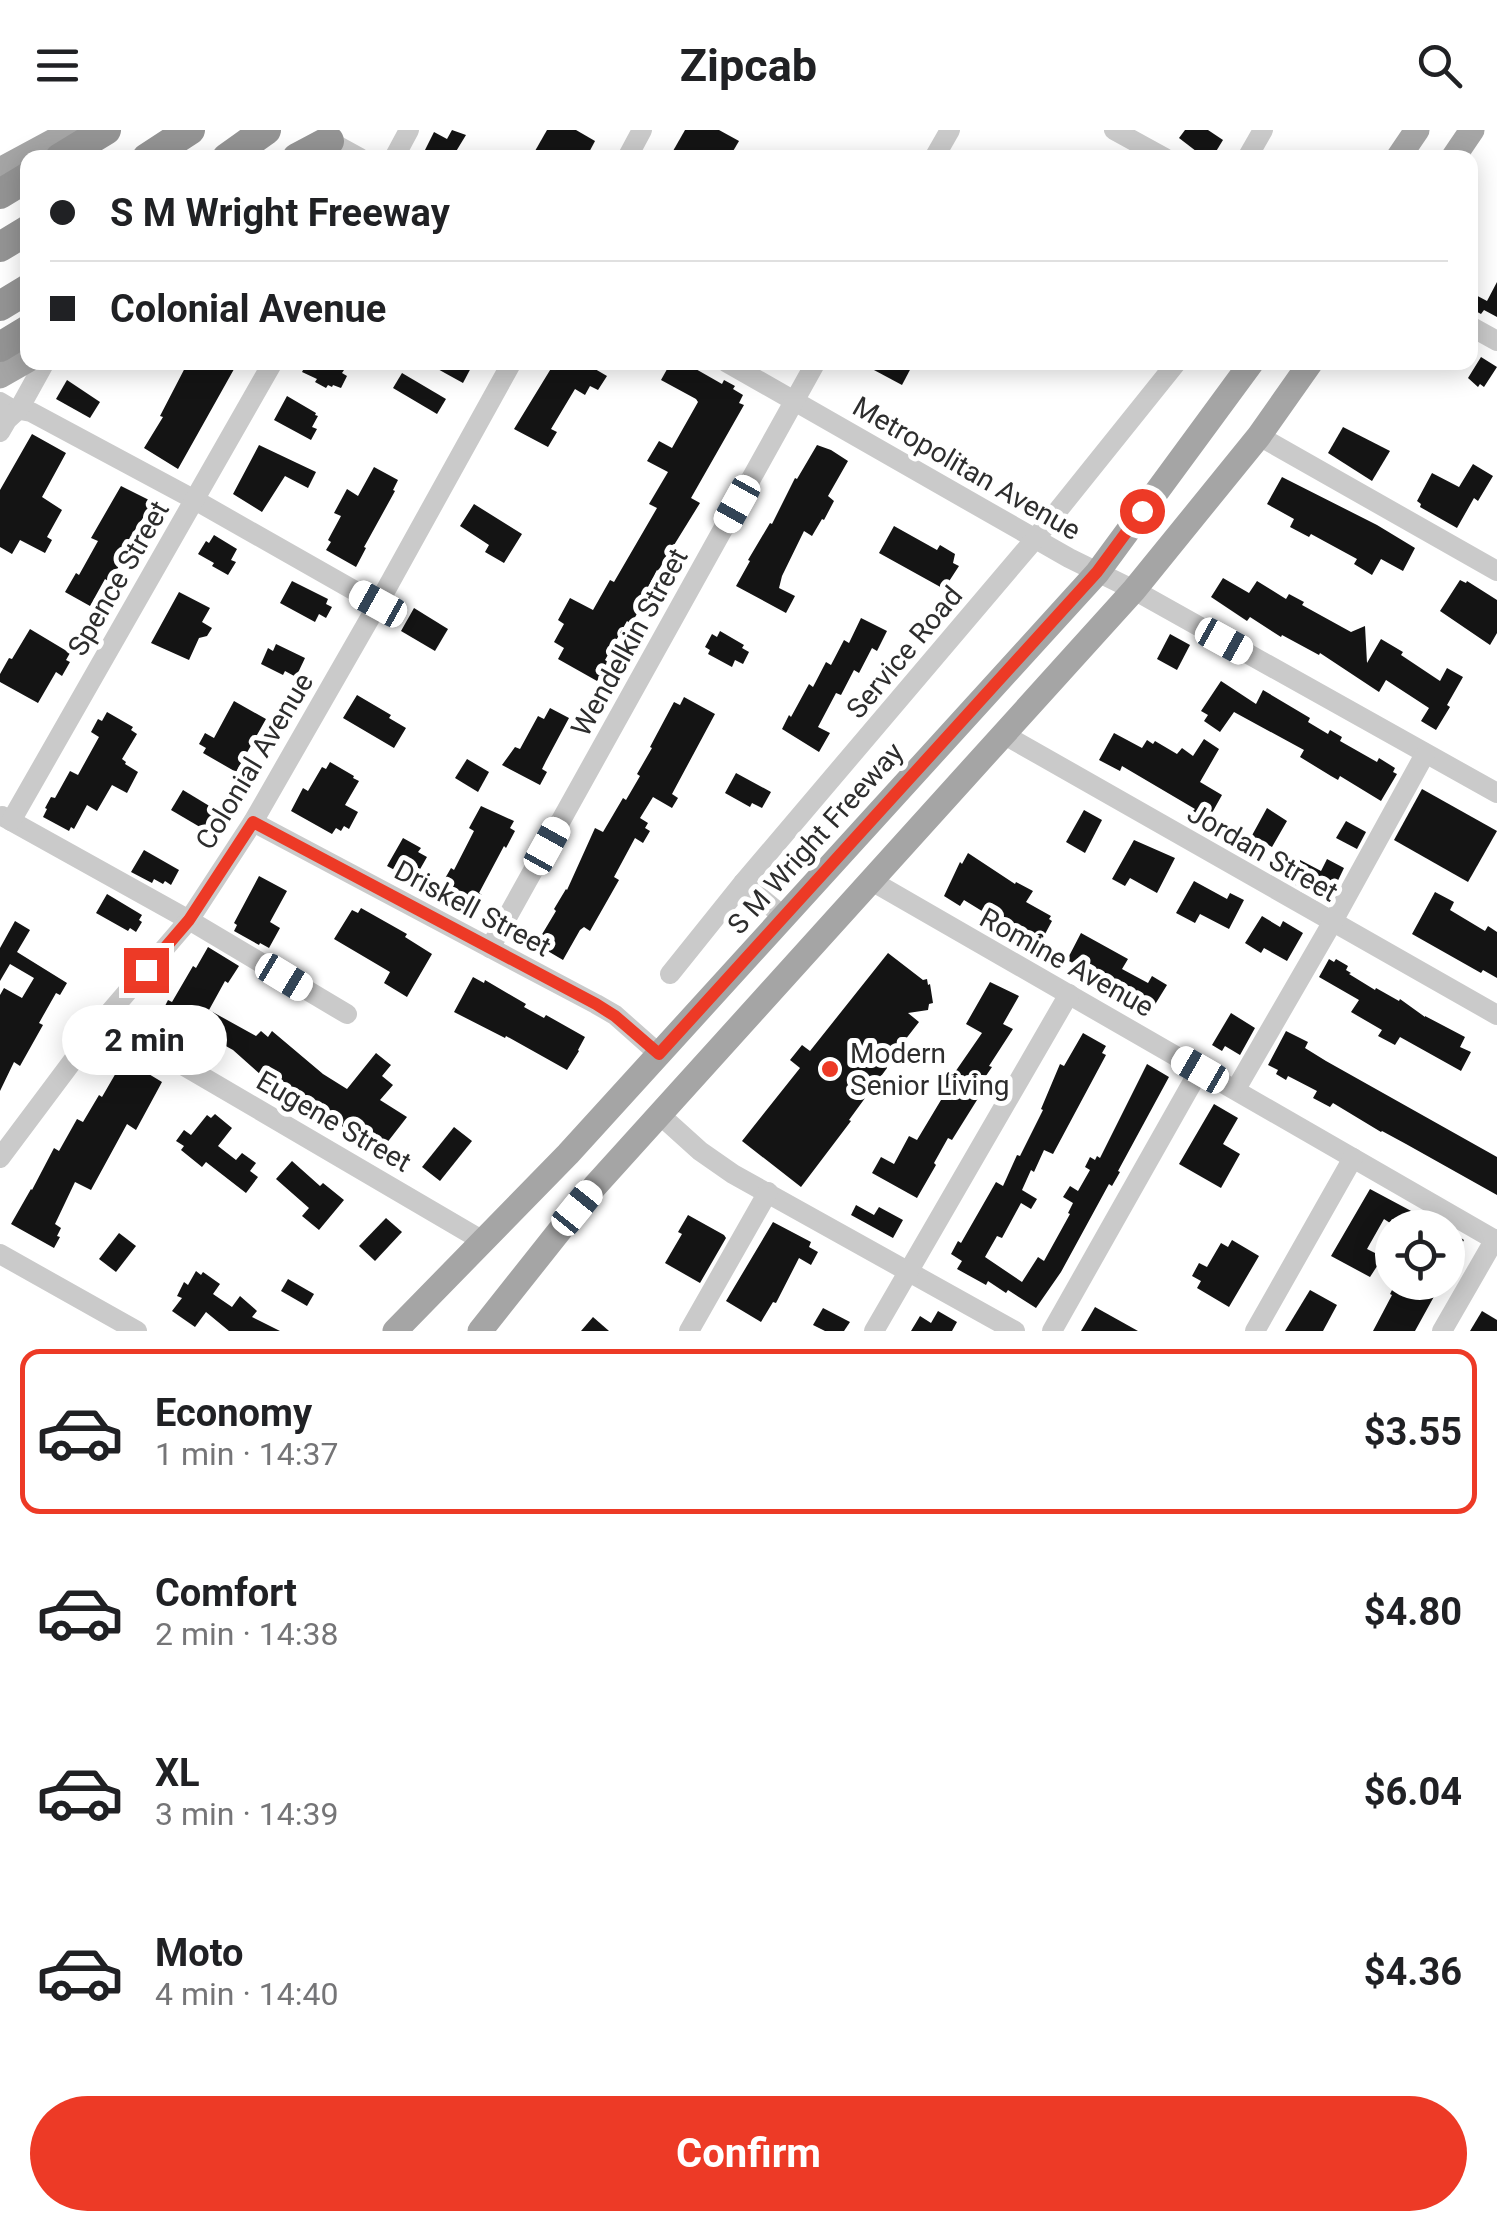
<!DOCTYPE html>
<html lang="en">
<head>
<meta charset="utf-8">
<style>
  :root { --surface:#fff; --page:#f2f2f2; --text:#202124; --muted:#757577; --line:#e0e0e0; --accent:#ed3a26 }
  body { margin:0; font-family:Roboto,sans-serif; background:var(--page); color:var(--text); height:100vh; display:flex; flex-direction:column; font-size:38px; white-space:nowrap }
  * { box-sizing:border-box; margin:0 }
  p { font-size:32px; color:var(--muted) }
  .icon { flex:none; width:55px; height:55px; fill:none; stroke:currentColor; stroke-width:2; stroke-linecap:round; stroke-linejoin:round }
  .map { position:relative; height:1201px; overflow:hidden }
  .details { display:flex; flex-direction:column; background:var(--surface); flex:1 }
  .details>* { flex:none }
  .hud { position:absolute; left:20px; top:20px; width:1458px; height:220px; border-radius:20px; box-shadow:0 5px 25px #0003; display:grid; align-content:center; height:220px; padding:0 30px; background:var(--surface) }
  .tools { position:absolute; left:1375px; top:1080px; display:grid; gap:20px }
  .tools a { display:grid; place-items:center; width:90px; height:90px; border-radius:50%; background:var(--surface); box-shadow:0 5px 25px #0003; font-size:50px }
  .end { position:absolute; width:45px; height:45px; margin:-22px; border:12px solid #ed3a26; background:#fff; box-shadow:0 0 0 5px #fff }
  .from { border-radius:50% }
  .bubble { position:absolute; height:70px; border-radius:35px; background:var(--surface); box-shadow:0 5px 25px #0003; font-size:32px; font-weight:700; line-height:70px; text-align:center }
  .car { position:absolute; width:30px; height:60px; margin:-30px -15px; border-radius:12px; box-shadow:0 0 8px 2px #0007; background:linear-gradient(#fff 24%,#345 0 40%,#fff 0 76%,#345 0 86%,#fff 0) }
  .hud b { display:flex; align-items:center; gap:35px; height:95px; font-size:38px }
  .hud b+b { border-top:2px solid var(--line) }
  .hud i { width:25px; height:25px; background:var(--text) }
  ul { padding:18px 0 0; list-style:none }
  li { display:flex; align-items:center; gap:30px; height:165px; margin:0 20px 15px; padding:0 10px; border:5px solid transparent; border-radius:20px }
  li div { flex:1 }
  li b { display:block; font-size:38px }
  li em { font-style:normal; font-weight:700 }
  li.active { border-color:var(--accent) }
  li>.icon { width:90px; height:90px; stroke-width:1.5 }
  .action { display:flex; gap:20px; margin-top:auto; padding:20px 30px }
  .action a { flex:1; height:115px; border-radius:60px; background:var(--accent); color:#fff; font-size:40px; font-weight:700; line-height:115px; text-align:center }
  header { display:flex; justify-content:space-between; align-items:center; height:130px; padding:0 30px; background:var(--surface); font-size:45px; font-weight:700 }
  .map>svg:first-child { display:block }
  .building { fill:#141414 }
  .lines { fill:none; stroke-linecap:round; stroke-linejoin:round }
  .minor { stroke:#cacaca; stroke-width:20 }
  .major { stroke:#a5a5a5; stroke-width:25 }
  .highway { stroke:#949494; stroke-width:30 }
  .route { stroke:#ed3a26; stroke-width:12 }
  .poi-dot { fill:#ed3a26; stroke:#fff; stroke-width:4 }
  .labels { text-anchor:middle; stroke-width:10; stroke-linejoin:round; paint-order:stroke }
  .street-label { font-size:28px; fill:#2d2d2d; stroke:#fff }
  .poi-label { font-size:28px; fill:#2d2d2d; stroke:#fff; text-anchor:start }
</style>
</head>
<body>
<header><svg class="icon" aria-label="menu" viewBox="0 0 24 24"><path d="M4 6h16M4 12h16M4 18h16"/></svg>Zipcab<svg class="icon" aria-label="search" viewBox="0 0 24 24"><circle cx="10" cy="10" r="6"/><path d="M15 15l6 6"/></svg></header>
<div class="map">
<svg width="1497" height="1201" viewBox="0 0 1497 1201">
  <rect width="100%" height="100%" fill="#fff"/>
  <g class="building">
    <polygon points="452,0 466,5 452,28 421,28 434,2 447,9"/>
    <polygon points="547,0 576,0 595,11 586,28 531,28"/>
    <polygon points="685,0 719,0 739,11 729,28 669,28"/>
    <polygon points="1185,0 1208,0 1223,10 1212,28 1205,28 1179,8"/>
    <polygon points="1497,152 1497,187 1484,180 1481,184 1470,178 1470,162 1487,171"/>
    <polygon points="1481,227 1497,237 1484,257 1480,254 1478,257 1468,248"/>
    <polygon points="188,232 238,232 178,339 144,318 163,287 160,286"/>
    <polygon points="307,232 329,232 344,240 342,243 347,246 341,258 333,255 332,257 328,255 326,258 315,252 317,249 302,242"/>
    <polygon points="425,232 474,232 463,253"/>
    <polygon points="555,232 583,232 607,246 598,260 590,256 585,265 575,259 551,299 557,302 548,317 514,299"/>
    <polygon points="671,232 697,232 694,238 722,254 724,250 735,256 733,259 743,265 739,273 744,275 691,368 700,373 658,441 657,440 639,474 641,477 631,494 627,491 605,530 608,532 597,551 558,529 564,518 554,512 564,494 558,490 570,468 593,480 610,450 614,452 657,378 649,374 668,342 647,331 659,311 672,318 698,272 696,269 661,250"/>
    <polygon points="859,232 905,232 912,236 902,255"/>
    <polygon points="402,243 446,269 437,284 393,258"/>
    <polygon points="67,250 100,272 90,288 56,269"/>
    <polygon points="287,266 316,283 315,285 318,286 312,297 317,299 311,310 274,290"/>
    <polygon points="1343,297 1390,321 1372,351 1328,323"/>
    <polygon points="32,304 66,323 42,367 62,380 47,407 52,410 45,423 20,410 12,424 0,417 0,360"/>
    <polygon points="259,315 316,342 308,358 285,346 262,382 233,364"/>
    <polygon points="817,315 831,320 848,331 828,366 834,371 824,390 822,389 812,406 804,401 782,446 779,458 795,466 786,483 736,456 750,431 748,430 770,393 772,394 795,348 797,349"/>
    <polygon points="1473,334 1493,346 1478,371 1474,368 1457,398 1420,377 1421,374 1417,371 1432,343 1459,357"/>
    <polygon points="374,337 398,350 393,360 395,361 368,410 364,417 366,418 356,437 326,420 331,412 328,410 341,386 334,383 347,359 358,366"/>
    <polygon points="1282,347 1377,395 1415,418 1403,441 1381,429 1372,445 1354,434 1357,429 1311,404 1309,407 1290,397 1294,389 1267,374"/>
    <polygon points="121,356 153,372 134,402 137,404 134,411 138,413 131,428 125,425 110,452 105,449 90,476 65,462 76,443 79,445 98,411 91,408"/>
    <polygon points="474,374 522,404 504,433 485,422 489,415 460,396"/>
    <polygon points="894,396 937,420 940,415 955,424 953,433 959,436 944,459 879,423"/>
    <polygon points="214,405 237,419 231,430 236,432 228,445 212,436 214,433 198,424 206,411 209,413"/>
    <polygon points="1223,448 1249,463 1257,451 1286,469 1289,464 1304,472 1302,475 1351,502 1365,496 1367,533 1381,509 1403,522 1401,525 1440,551 1447,538 1463,547 1447,575 1450,577 1436,600 1421,591 1429,578 1386,550 1379,562 1320,523 1319,525 1282,505 1281,507 1250,487 1247,491 1211,467"/>
    <polygon points="1460,450 1466,453 1467,451 1497,470 1497,503 1490,515 1440,481"/>
    <polygon points="292,451 328,469 326,474 332,477 326,488 319,484 315,492 280,473"/>
    <polygon points="179,462 210,478 202,492 212,498 207,506 199,508 189,530 151,513"/>
    <polygon points="414,478 448,499 435,521 401,501"/>
    <polygon points="861,488 887,501 877,521 872,518 859,543 854,540 841,565 836,563 818,597 830,603 819,622 782,599 789,585 791,587 809,554 813,557 826,532 831,535 844,510 849,513"/>
    <polygon points="30,499 70,523 66,530 70,532 62,546 56,542 38,573 0,552 0,544 9,528 12,529"/>
    <polygon points="720,501 744,515 742,518 749,522 743,534 735,530 732,537 708,524 710,520 705,517 712,504 717,507"/>
    <polygon points="1170,504 1190,515 1177,540 1157,529"/>
    <polygon points="276,514 305,528 296,547 285,541 283,545 261,534 268,518 273,521"/>
    <polygon points="1221,551 1256,574 1263,560 1310,588 1308,592 1328,604 1330,600 1342,607 1340,611 1377,632 1379,628 1395,638 1393,642 1397,644 1381,671 1340,646 1338,650 1331,646 1300,627 1304,620 1234,582 1220,602 1204,591 1208,585 1201,581"/>
    <polygon points="357,565 391,585 389,588 406,598 394,618 343,588"/>
    <polygon points="684,567 715,584 672,664 678,668 672,678 653,667 640,688 648,693 645,698 650,701 643,713 635,708 614,747 619,750 590,801 584,797 580,800 563,830 546,820 545,822 535,816 556,781 554,779 566,759 567,760 595,698 603,702 623,668 626,670 640,646 637,644 652,618 650,617 674,572 680,575"/>
    <polygon points="234,571 266,589 236,642 203,623 206,618 199,614 205,603 214,608"/>
    <polygon points="550,578 569,588 546,631 542,639 547,642 540,655 502,635 515,617 520,619 538,586 544,589"/>
    <polygon points="107,582 133,597 131,600 137,604 122,629 126,632 125,634 138,642 127,663 112,655 97,681 87,675 74,699 71,697 69,701 43,687 47,679 45,678 51,667 55,668 70,641 78,645 99,607 91,602 98,589 102,591"/>
    <polygon points="1114,603 1142,618 1147,610 1153,614 1155,611 1177,624 1182,618 1193,626 1204,609 1219,619 1200,652 1222,665 1208,690 1193,681 1195,679 1122,636 1120,641 1099,630"/>
    <polygon points="467,629 489,642 478,662 455,648"/>
    <polygon points="330,632 354,646 353,648 359,651 345,675 358,682 349,699 344,696 341,701 336,698 332,704 291,681 303,658 308,661 322,637 326,639"/>
    <polygon points="736,643 771,662 762,678 752,673 750,677 725,663"/>
    <polygon points="1422,659 1497,701 1468,752 1394,710"/>
    <polygon points="183,660 216,680 205,700 171,680"/>
    <polygon points="481,676 514,691 510,698 515,701 506,718 504,716 479,763 482,765 473,781 454,770 452,773 436,764 451,738 454,740 474,701 469,698"/>
    <polygon points="1267,678 1287,691 1272,717 1261,711 1260,715 1250,709"/>
    <polygon points="1084,680 1102,690 1085,723 1066,712"/>
    <polygon points="1346,691 1366,702 1357,719 1336,708"/>
    <polygon points="403,708 421,718 418,722 427,727 415,748 407,744 406,746 387,736"/>
    <polygon points="1134,710 1175,728 1157,763 1130,748 1125,756 1112,749"/>
    <polygon points="144,720 179,740 171,755 165,751 163,754 154,749 152,753 131,742"/>
    <polygon points="1283,721 1321,741 1327,729 1344,738 1331,765 1303,749 1299,757 1272,741"/>
    <polygon points="968,723 1015,754 1016,752 1033,761 1026,772 1051,786 1049,789 1052,791 1037,819 992,795 995,789 964,770 960,776 944,766 960,732 962,734"/>
    <polygon points="259,746 287,761 270,792 280,798 269,818 260,813 259,815 234,801 237,795 234,793"/>
    <polygon points="1194,751 1227,769 1230,763 1244,770 1229,799 1200,784 1195,793 1176,783"/>
    <polygon points="1435,762 1454,772 1450,780 1485,801 1488,796 1497,802 1497,848 1483,840 1481,843 1412,804"/>
    <polygon points="107,764 142,785 139,790 142,792 136,802 130,798 128,801 96,783"/>
    <polygon points="361,778 407,804 405,807 432,824 407,867 384,853 390,842 334,809 352,780 358,783"/>
    <polygon points="1262,786 1280,797 1283,791 1303,803 1287,831 1264,818 1261,823 1245,813"/>
    <polygon points="15,791 30,800 17,822 67,853 60,865 56,863 39,893 43,895 20,936 14,932 0,961 0,865 4,858 22,868 34,848 10,834 0,851 0,818"/>
    <polygon points="1081,803 1128,829 1122,839 1148,853 1152,846 1167,855 1151,881 1137,873 1140,868 1067,830"/>
    <polygon points="208,817 239,836 228,853 225,851 209,880 256,906 261,901 268,907 272,901 323,944 347,959 376,923 391,935 382,946 393,955 380,970 407,987 386,1014 379,1010 376,1014 354,999 350,1003 322,979 318,985 289,965 287,968 233,920 204,904 199,912 158,890 168,870 172,872 193,836 196,838"/>
    <polygon points="888,823 923,850 927,849 928,855 930,854 933,873 929,874 928,880 908,883 919,892 891,928 891,932 887,932 887,938 849,990 851,991 801,1057 742,1011 800,938 790,930 802,915 810,921"/>
    <polygon points="1329,829 1334,832 1336,829 1348,836 1346,840 1351,843 1349,844 1375,860 1376,858 1399,871 1400,869 1425,887 1425,886 1465,907 1460,917 1471,922 1461,941 1400,907 1395,915 1378,906 1382,900 1351,882 1359,870 1319,847"/>
    <polygon points="473,847 484,853 485,850 526,874 524,877 544,888 546,885 585,907 578,920 579,921 567,940 506,906 505,908 454,882"/>
    <polygon points="990,852 1019,866 1003,894 1013,899 989,936 992,937 977,959 982,962 952,1010 948,1008 934,1033 936,1035 917,1068 872,1043 881,1027 894,1034 909,1006 917,1010 944,965 937,961 948,942 953,945 982,903 966,894"/>
    <polygon points="1231,883 1255,898 1240,925 1225,916 1222,921 1212,915"/>
    <polygon points="1286,901 1308,912 1305,918 1326,931 1497,1027 1497,1065 1406,1014 1382,1001 1381,1002 1333,973 1330,977 1313,968 1317,961 1288,946 1286,950 1276,944 1278,940 1268,935"/>
    <polygon points="1083,903 1106,916 1102,923 1106,925 1053,1024 1044,1020 1034,1042 1031,1040 1022,1060 1037,1069 1031,1079 1021,1073 1002,1108 997,1106 985,1127 1022,1152 1038,1127 1044,1131 1070,1084 1068,1083 1073,1073 1063,1067 1070,1056 1078,1061 1090,1040 1085,1037 1090,1027 1095,1030 1097,1026 1100,1028 1147,934 1169,947 1118,1041 1120,1042 1112,1056 1109,1054 1061,1142 1036,1178 1008,1160 1006,1163 988,1151 986,1155 957,1139 962,1131 951,1124 958,1111 961,1113 996,1052 1003,1056 1017,1025 1020,1026 1043,980 1041,979 1060,934 1064,936"/>
    <polygon points="124,929 162,952 136,1000 127,994 91,1060 75,1052 55,1094 61,1098 57,1106 60,1107 54,1118 11,1094 31,1059 32,1060 54,1018 59,1021 77,989 83,992 99,965 102,967"/>
    <polygon points="1214,974 1238,988 1223,1014 1240,1024 1221,1058 1179,1034"/>
    <polygon points="215,984 232,998 218,1016 236,1030 242,1023 256,1033 250,1041 258,1047 246,1063 206,1032 202,1037 181,1020 184,1016 176,1011 184,1000 191,1005 207,985 211,988"/>
    <polygon points="454,997 472,1011 440,1051 422,1037"/>
    <polygon points="292,1031 320,1056 323,1053 344,1070 319,1100 302,1086 309,1078 276,1049"/>
    <polygon points="1370,1059 1443,1098 1409,1098 1392,1089 1390,1093 1384,1089 1367,1119 1383,1127 1370,1147 1331,1126"/>
    <polygon points="856,1075 874,1085 879,1077 903,1090 893,1108 851,1085"/>
    <polygon points="688,1085 724,1105 726,1108 700,1153 665,1133 682,1104 678,1102"/>
    <polygon points="386,1088 402,1102 375,1131 359,1116"/>
    <polygon points="773,1092 811,1112 809,1117 818,1122 811,1135 799,1128 776,1173 773,1172 761,1192 726,1171"/>
    <polygon points="1448,1099 1464,1110 1460,1117 1461,1119 1448,1140"/>
    <polygon points="119,1103 136,1116 116,1142 99,1129"/>
    <polygon points="1232,1110 1259,1126 1229,1177 1197,1158 1201,1151 1192,1146 1199,1133 1207,1137 1221,1113 1228,1117"/>
    <polygon points="196,1141 201,1145 203,1142 220,1154 213,1164 232,1177 240,1166 257,1181 252,1187 280,1201 229,1201 206,1182 195,1197 172,1181 182,1168 177,1166 184,1152 188,1155"/>
    <polygon points="288,1149 314,1164 307,1176 281,1161"/>
    <polygon points="1396,1152 1442,1152 1415,1201 1373,1201 1392,1165 1390,1164"/>
    <polygon points="1310,1160 1337,1175 1323,1201 1285,1201"/>
    <polygon points="1095,1177 1138,1201 1081,1201"/>
    <polygon points="823,1178 850,1192 844,1201 825,1201 813,1195"/>
    <polygon points="938,1181 957,1192 952,1201 911,1201 920,1186 931,1193"/>
    <polygon points="1482,1181 1497,1190 1497,1201 1470,1201"/>
    <polygon points="593,1187 609,1201 581,1201"/>
  </g>
  <g class="lines">
    <g class="minor">
      <polyline points="1114,0 1165,28"/>
      <polyline points="329,11 360,28"/>
      <polyline points="394,28 409,0"/>
      <polyline points="627,28 642,0"/>
      <polyline points="934,28 950,0"/>
      <polyline points="1247,28 1263,0"/>
      <polyline points="1470,196 1497,211"/>
      <polyline points="726,232 1069,428 1134,460 1497,663"/>
      <polyline points="0,272 10,278 31,282 195,370 378,474"/>
      <polyline points="0,302 7,290 19,279 45,232"/>
      <polyline points="1259,306 1497,441"/>
      <polyline points="1003,604 1497,885"/>
      <polyline points="2,686 189,790 347,884"/>
      <polyline points="11,691 273,232"/>
      <polyline points="253,692 596,874 615,885 659,924"/>
      <polyline points="870,750 1497,1111"/>
      <polyline points="743,753 784,787"/>
      <polyline points="490,818 816,232"/>
      <polyline points="670,844 743,753 1035,409 1177,232"/>
      <polyline points="104,889 483,1111"/>
      <polyline points="1236,959 1332,793 1425,624"/>
      <polyline points="659,984 700,1021 733,1044 1015,1201"/>
      <polyline points="0,1028 104,889 189,790 253,692 378,474 512,232"/>
      <polyline points="0,1124 137,1201"/>
      <polyline points="689,1201 768,1062"/>
      <polyline points="874,1201 1069,864"/>
      <polyline points="1052,1201 1200,939"/>
      <polyline points="1255,1201 1353,1028"/>
      <polyline points="1442,1201 1495,1109"/>
    </g>
    <g class="major">
      <polyline points="1398,28 1417,0"/>
      <polyline points="1453,28 1472,0"/>
      <polyline points="0,40 74,0"/>
      <polyline points="0,246 28,230"/>
      <polyline points="395,1201 568,1024 1097,443 1252,232"/>
      <polyline points="480,1201 595,1056 1134,460 1259,306 1311,232"/>
    </g>
    <g class="highway">
      <polyline points="60,28 106,0"/>
      <polyline points="147,28 190,0"/>
      <polyline points="227,28 266,0"/>
      <polyline points="297,28 329,11"/>
      <polyline points="0,64 28,47"/>
      <polyline points="0,117 28,100"/>
      <polyline points="0,176 28,159"/>
      <polyline points="0,217 28,200"/>
    </g>
  </g>
  <g class="lines">
    <polyline class="route" points="146,840 189,790 253,692 596,874 615,886 659,924 1097,442 1142,381"/>
  </g>
  <circle class="poi-dot" cx="830" cy="939" r="10"/>
  <g class="labels">
    <g class="street-label">
      <text transform="translate(967 338) rotate(30)" y="10">Metropolitan Avenue</text>
      <text transform="translate(118 448) rotate(-60)" y="10">Spence Street</text>
      <text transform="translate(629 512) rotate(-61)" y="10">Wendelkin Street</text>
      <text transform="translate(904 522) rotate(-50)" y="10">Service Road</text>
      <text transform="translate(254 631) rotate(-59)" y="10">Colonial Avenue</text>
      <text transform="translate(815 708) rotate(-48)" y="10">S M Wright Freeway</text>
      <text transform="translate(1263 722) rotate(30)" y="10">Jordan Street</text>
      <text transform="translate(473 778) rotate(28)" y="10">Driskell Street</text>
      <text transform="translate(1067 832) rotate(29)" y="10">Romine Avenue</text>
      <text transform="translate(334 991) rotate(30)" y="10">Eugene Street</text>
    </g>
    <g class="poi-label">
      <text x="850" y="933">Modern<tspan x="850" dy="32">Senior Living</tspan></text>
    </g>
  </g>
</svg>
<div class="tools">
<a><svg class="icon" aria-label="locate" viewBox="0 0 24 24"><circle cx="12" cy="12" r="6"/><path d="M12 2v4M12 18v4M2 12h4M18 12h4"/></svg></a>
</div>
<i class="end from" style="left:1142px;top:381px"></i>
<i class="end" style="left:146px;top:840px"></i>
<div class="bubble" style="left:62px;top:875px;width:165px">2 min</div>
<i class="car" style="left:737px;top:374px;rotate:209deg"></i>
<i class="car" style="left:378px;top:474px;rotate:299deg"></i>
<i class="car" style="left:1224px;top:511px;rotate:119deg"></i>
<i class="car" style="left:547px;top:716px;rotate:29deg"></i>
<i class="car" style="left:284px;top:847px;rotate:121deg"></i>
<i class="car" style="left:1200px;top:940px;rotate:300deg"></i>
<i class="car" style="left:577px;top:1078px;rotate:39deg"></i>
<div class="hud">
<b><i class="from"></i>S M Wright Freeway</b>
<b><i></i>Colonial Avenue</b>
</div>
</div>
<section class="details">
<ul>
<li class="active"><svg class="icon" aria-label="car" viewBox="0 0 24 24"><path d="M5 17H2v-5l4-1 3-4h7l3 4 3 1v5h-3M9 17h6M6 11h13"/><circle cx="7" cy="17" r="2"/><circle cx="17" cy="17" r="2"/></svg><div><b>Economy</b><p>1 min · 14:37</p></div><em>$3.55</em></li>
<li><svg class="icon" aria-label="car" viewBox="0 0 24 24"><path d="M5 17H2v-5l4-1 3-4h7l3 4 3 1v5h-3M9 17h6M6 11h13"/><circle cx="7" cy="17" r="2"/><circle cx="17" cy="17" r="2"/></svg><div><b>Comfort</b><p>2 min · 14:38</p></div><em>$4.80</em></li>
<li><svg class="icon" aria-label="car" viewBox="0 0 24 24"><path d="M5 17H2v-5l4-1 3-4h7l3 4 3 1v5h-3M9 17h6M6 11h13"/><circle cx="7" cy="17" r="2"/><circle cx="17" cy="17" r="2"/></svg><div><b>XL</b><p>3 min · 14:39</p></div><em>$6.04</em></li>
<li><svg class="icon" aria-label="car" viewBox="0 0 24 24"><path d="M5 17H2v-5l4-1 3-4h7l3 4 3 1v5h-3M9 17h6M6 11h13"/><circle cx="7" cy="17" r="2"/><circle cx="17" cy="17" r="2"/></svg><div><b>Moto</b><p>4 min · 14:40</p></div><em>$4.36</em></li>
</ul>
<div class="action"><a>Confirm</a></div>
</section>
</body>
</html>
